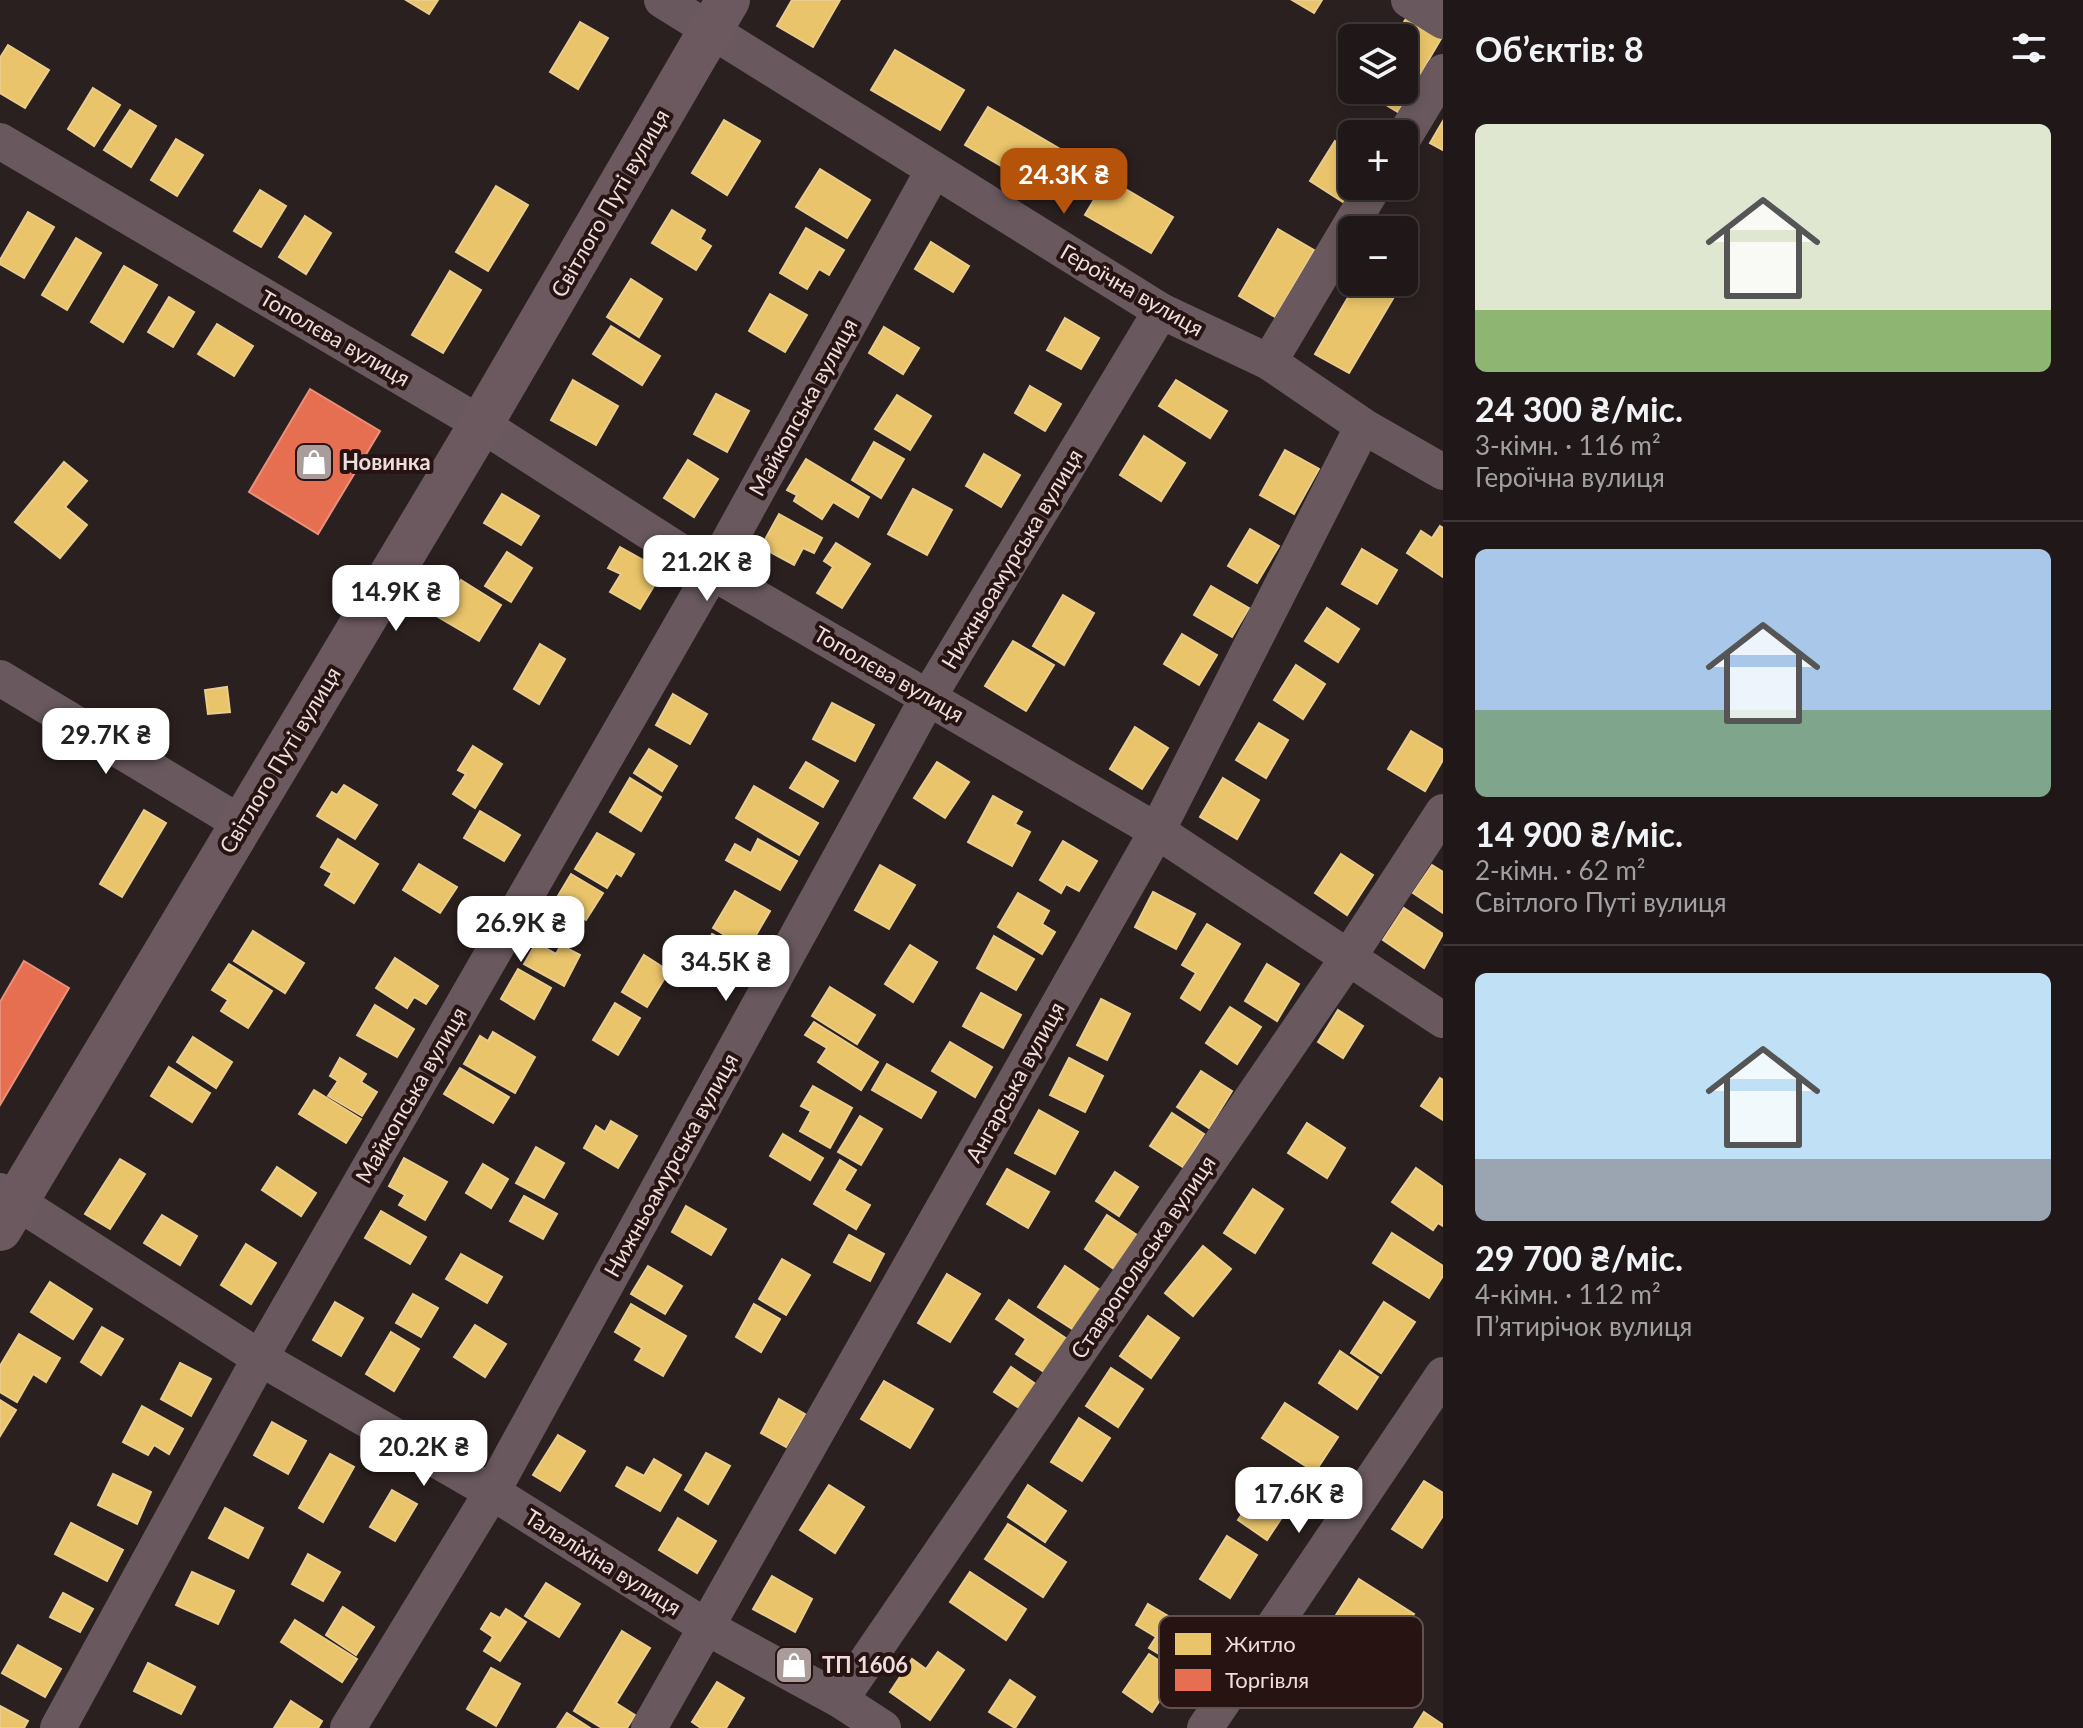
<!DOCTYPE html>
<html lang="uk">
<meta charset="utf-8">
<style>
body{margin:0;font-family:Lato,sans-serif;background:#2d2525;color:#f1f3f6;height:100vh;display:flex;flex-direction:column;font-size:30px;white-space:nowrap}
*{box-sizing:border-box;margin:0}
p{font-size:26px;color:#a2a0a2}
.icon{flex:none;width:44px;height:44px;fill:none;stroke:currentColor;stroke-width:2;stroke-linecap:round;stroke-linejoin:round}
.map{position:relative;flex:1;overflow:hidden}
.sheet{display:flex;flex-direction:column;background:#201818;width:640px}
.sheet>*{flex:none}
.controls{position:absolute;left:1338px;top:24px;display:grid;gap:16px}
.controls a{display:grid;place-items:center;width:80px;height:80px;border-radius:12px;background:#201818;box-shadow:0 4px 12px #0003,0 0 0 2px #3d3737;font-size:40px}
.price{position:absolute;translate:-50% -68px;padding:0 18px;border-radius:16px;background:#fff;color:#222;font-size:26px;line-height:52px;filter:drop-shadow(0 2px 4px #0008)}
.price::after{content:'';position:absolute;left:50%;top:48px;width:24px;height:18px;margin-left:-12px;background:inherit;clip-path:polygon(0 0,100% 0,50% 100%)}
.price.current{background:#b45309;color:#fff}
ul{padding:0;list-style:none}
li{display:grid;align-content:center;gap:16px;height:424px;padding:0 32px}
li+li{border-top:2px solid #3d3737}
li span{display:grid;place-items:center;height:248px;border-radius:12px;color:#555}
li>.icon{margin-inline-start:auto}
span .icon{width:144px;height:144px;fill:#fffc;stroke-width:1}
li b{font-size:34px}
h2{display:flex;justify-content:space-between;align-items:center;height:96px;padding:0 32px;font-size:34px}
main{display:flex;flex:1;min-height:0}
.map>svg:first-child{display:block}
.homes{fill:#e9c46a;stroke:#eacc8c;stroke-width:2}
.shops{fill:#e76f51;stroke:#e9907b;stroke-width:2}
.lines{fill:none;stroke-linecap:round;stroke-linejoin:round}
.minor{stroke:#69595f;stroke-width:36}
.major{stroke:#6c585f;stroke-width:44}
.labels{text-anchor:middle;stroke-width:8;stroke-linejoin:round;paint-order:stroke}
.street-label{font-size:22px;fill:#eddedd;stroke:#261312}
.poi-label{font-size:22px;font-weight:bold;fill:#eddedd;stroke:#261312;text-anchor:start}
.key{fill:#261312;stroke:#62504f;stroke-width:2}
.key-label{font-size:22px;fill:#eddedd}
</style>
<main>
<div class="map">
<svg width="1443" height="1728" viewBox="0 0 1443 1728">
<rect width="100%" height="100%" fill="#2b2020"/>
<g class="homes">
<path d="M406 0H438L429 14Z"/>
<path d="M792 0H840L813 47 777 26Z"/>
<path d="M1292 0H1322L1314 13Z"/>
<path d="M1407 17 1442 37 1398 112 1363 91 1404 90V38H1394Z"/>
<path d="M580 22 608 38 578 89 550 72Z"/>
<path d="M8 45 49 70 25 108 0 93V58Z"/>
<path d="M895 50 964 90 940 130 871 90Z"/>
<path d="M93 88 120 105 94 146 68 129Z"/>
<path d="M988 107 1062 150 1039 188 965 145Z"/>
<path d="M130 110 156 126 131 167 104 150Z"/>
<path d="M724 120 760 141 727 195 692 173Z"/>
<path d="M1443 121V150L1430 143Z"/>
<path d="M176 139 203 155 177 196 151 180Z"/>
<path d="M1335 141 1352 152 1353 186 1343 202 1310 181Z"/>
<path d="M820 169 870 200 847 238 796 207Z"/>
<path d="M1107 178 1173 217 1151 253 1085 215Z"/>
<path d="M496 186 528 205 488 271 456 252Z"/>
<path d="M260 190 286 206 261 247 234 231Z"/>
<path d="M672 210 705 230 700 239 711 246 696 270 652 243Z"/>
<path d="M28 212 54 227 24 278 0 264V260Z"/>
<path d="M305 216 331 233 306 274 279 257Z"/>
<path d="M806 228 844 250 829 275 819 269 807 289 780 273Z"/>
<path d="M1278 229 1314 250 1275 317 1239 296Z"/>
<path d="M76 238 101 253 67 310 42 295Z"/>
<path d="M931 242 969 266 953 292 915 269Z"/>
<path d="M124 266 157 285 123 342 91 322Z"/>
<path d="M450 271 481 290 443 353 412 335Z"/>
<path d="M631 279 662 299 639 337 607 317Z"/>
<path d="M1357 282H1384L1398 290 1349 373 1315 354Z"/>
<path d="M770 294 807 315 785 352 749 331Z"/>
<path d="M169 297 194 312 173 347 148 332Z"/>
<path d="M1065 318 1099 338 1081 369 1047 350Z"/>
<path d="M217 324 253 346 234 376 198 354Z"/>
<path d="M611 326 660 356 642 385 593 354Z"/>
<path d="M884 327 919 348 903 374 869 353Z"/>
<path d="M573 380 618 406 596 445 551 420Z"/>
<path d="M1176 380 1227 411 1210 438 1159 406Z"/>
<path d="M1030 386 1061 404 1045 431 1015 413Z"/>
<path d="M716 394 749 411 727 452 694 434Z"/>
<path d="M897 395 931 416 910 450 875 429Z"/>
<path d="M1144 436 1185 463 1161 501 1120 475Z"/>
<path d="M874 442 904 459 881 498 852 480Z"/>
<path d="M1285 450 1319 469 1294 514 1260 495Z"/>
<path d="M984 454 1020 475 1001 507 966 486Z"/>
<path d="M806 459 869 497 858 517 833 502 822 519 794 501 797 495 787 490Z"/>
<path d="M688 460 718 479 694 517 664 498Z"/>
<path d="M64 462 87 481 65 507 87 525 60 558 15 522Z"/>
<path d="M913 489 952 510 927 555 888 534Z"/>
<path d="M502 494 539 516 521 545 484 523Z"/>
<path d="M779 514 822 538 814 553 803 548 794 565 761 547Z"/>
<path d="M1440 526 1443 528V577L1407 553 1421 531 1432 538Z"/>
<path d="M1250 529 1279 546 1257 583 1228 566Z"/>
<path d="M836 543 870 564 842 608 817 593 833 567 824 561Z"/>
<path d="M620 547 663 571 640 609 610 592 621 574 608 568Z"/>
<path d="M1362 549 1397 570 1377 604 1342 584Z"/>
<path d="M507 552 532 568 511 602 485 586Z"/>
<path d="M461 580 501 605 479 641 438 617Z"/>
<path d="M1211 586 1249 608 1232 637 1194 615Z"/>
<path d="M1063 595 1094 613 1064 665 1033 646Z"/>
<path d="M1327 608 1359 629 1338 662 1305 641Z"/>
<path d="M1182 634 1217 655 1199 685 1164 664Z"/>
<path d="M1013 641 1054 665 1026 711 985 686Z"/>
<path d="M540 644 565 659 539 704 514 689Z"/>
<path d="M1296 665 1325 684 1303 719 1274 700Z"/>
<path d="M227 687 230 712 208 714 205 690Z"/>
<path d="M673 694 707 714 690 744 656 725Z"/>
<path d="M832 703 874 725 855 761 813 739Z"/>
<path d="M1259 723 1288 740 1266 778 1236 760Z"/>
<path d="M1135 727 1168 748 1142 789 1110 769Z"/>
<path d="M1411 731 1443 750V760L1425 791 1388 769Z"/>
<path d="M473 746 502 764 475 808 453 794 466 774 458 770Z"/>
<path d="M649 749 677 766 662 791 634 773Z"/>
<path d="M806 762 838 781 823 807 790 788Z"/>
<path d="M937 762 969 782 945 818 914 798Z"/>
<path d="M630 778 661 797 641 831 610 812Z"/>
<path d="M1223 778 1259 800 1237 839 1200 817Z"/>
<path d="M344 785 377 805 355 839 317 816 332 792 337 795Z"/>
<path d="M754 786 818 823 799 855 736 818Z"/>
<path d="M993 796 1022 812 1015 824 1030 832 1012 866 968 842Z"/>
<path d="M144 810 166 823 122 897 100 884Z"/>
<path d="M480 811 520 835 504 861 464 838Z"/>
<path d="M597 833 634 854 621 876 616 873 607 888 575 869Z"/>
<path d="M338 839 378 864 354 903 325 885 332 873 321 867Z"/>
<path d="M758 839 797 861 780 890 726 860 735 844 751 853Z"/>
<path d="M1063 841 1097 861 1079 891 1066 884 1061 893 1040 880Z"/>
<path d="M1341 854 1373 875 1347 915 1315 893Z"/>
<path d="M419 864 457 887 440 913 403 890Z"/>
<path d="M880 865 915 885 889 929 855 910Z"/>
<path d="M1432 865 1443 872V913L1413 893Z"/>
<path d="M571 874 603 893 586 920 555 901Z"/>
<path d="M735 891 770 911 748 949 713 928Z"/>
<path d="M1153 892 1195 914 1176 949 1135 927Z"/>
<path d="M1018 893 1049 911 1042 924 1055 932 1042 954 998 927Z"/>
<path d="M1404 908 1443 934 1424 968 1383 940Z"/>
<path d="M1207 924 1240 944 1200 1010 1181 998 1196 973 1182 965Z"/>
<path d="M253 931 304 963 285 993 234 961Z"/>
<path d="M712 934 747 953 731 983 716 974 710 984 680 968 692 946 703 951Z"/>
<path d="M994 936 1034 959 1016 990 977 968Z"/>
<path d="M536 943 556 954 561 945 580 955 564 986 524 964Z"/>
<path d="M910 945 937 962 913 1002 885 984Z"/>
<path d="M644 955 669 971 647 1007 622 992Z"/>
<path d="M395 958 438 986 426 1004 414 997 407 1008 376 988Z"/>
<path d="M229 964 272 991 248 1028 221 1011 228 1000 212 990Z"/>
<path d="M1267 964 1299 984 1277 1021 1245 1001Z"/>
<path d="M518 969 551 988 534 1019 501 999Z"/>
<path d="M830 987 875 1015 857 1044 812 1016Z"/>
<path d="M981 993 1021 1015 1003 1048 963 1026Z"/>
<path d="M1101 999 1130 1014 1107 1060 1077 1045Z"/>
<path d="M615 1003 640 1018 618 1055 593 1040Z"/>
<path d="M375 1005 414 1029 397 1057 357 1035Z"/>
<path d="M1230 1007 1261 1027 1237 1064 1206 1043Z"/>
<path d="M1338 1010 1363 1026 1343 1058 1318 1042Z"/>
<path d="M814 1022 878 1062 861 1090 818 1062 827 1048 805 1035Z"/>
<path d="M493 1032 535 1057 515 1093 464 1064 480 1036 488 1041Z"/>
<path d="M193 1037 232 1062 216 1088 177 1062Z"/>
<path d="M950 1042 992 1067 975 1097 932 1071Z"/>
<path d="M340 1058 366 1074 361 1082 377 1092 362 1116 328 1096 338 1081 330 1076Z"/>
<path d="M1069 1058 1103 1076 1085 1112 1050 1095Z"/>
<path d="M887 1064 936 1092 921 1118 872 1090Z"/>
<path d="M169 1067 210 1093 192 1122 151 1096Z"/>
<path d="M460 1068 509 1097 493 1123 444 1094Z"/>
<path d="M1201 1071 1232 1091 1209 1128 1177 1107Z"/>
<path d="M1440 1078 1443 1080V1120L1421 1106Z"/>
<path d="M813 1086 852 1108 830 1148 800 1131 811 1111 801 1106Z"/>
<path d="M314 1090 361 1119 346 1143 299 1114Z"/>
<path d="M1039 1110 1078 1132 1055 1174 1015 1153Z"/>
<path d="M1172 1113 1204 1134 1183 1167 1150 1146Z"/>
<path d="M860 1116 882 1129 861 1165 838 1152Z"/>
<path d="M611 1121 637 1136 618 1168 584 1148 596 1126 605 1132Z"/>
<path d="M1307 1123 1345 1148 1327 1178 1288 1153Z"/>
<path d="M783 1134 823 1158 810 1180 770 1156Z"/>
<path d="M536 1147 564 1163 544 1198 516 1183Z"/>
<path d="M404 1158 447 1182 425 1220 399 1205 405 1195 389 1186Z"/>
<path d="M120 1159 145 1174 110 1229 85 1214Z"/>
<path d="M840 1160 856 1170 844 1190 870 1205 856 1229 814 1204Z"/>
<path d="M483 1164 508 1179 491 1208 466 1193Z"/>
<path d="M277 1167 316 1193 301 1216 262 1190Z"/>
<path d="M1416 1168 1443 1187V1226L1438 1223 1433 1230 1392 1202Z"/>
<path d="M1007 1169 1049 1192 1028 1228 987 1204Z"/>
<path d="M1115 1172 1138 1187 1119 1216 1096 1201Z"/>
<path d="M1253 1189 1283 1209 1255 1253 1224 1233Z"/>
<path d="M524 1196 557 1214 543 1239 510 1221Z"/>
<path d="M686 1206 726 1229 711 1255 672 1232Z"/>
<path d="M381 1211 426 1237 410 1264 365 1238Z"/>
<path d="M162 1215 197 1236 180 1265 144 1243Z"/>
<path d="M1107 1215 1137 1235 1114 1269 1085 1249Z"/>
<path d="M1392 1233 1443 1266V1276L1429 1298 1373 1263Z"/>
<path d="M849 1235 884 1254 870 1281 834 1262Z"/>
<path d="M246 1244 276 1263 251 1304 221 1285Z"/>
<path d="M1203 1246 1231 1269 1193 1316 1165 1293Z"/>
<path d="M461 1254 502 1277 487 1303 446 1279Z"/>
<path d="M782 1259 810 1275 786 1315 759 1299Z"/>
<path d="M648 1266 682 1286 665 1314 631 1294Z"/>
<path d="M1065 1266 1100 1290 1074 1330 1038 1307Z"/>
<path d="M947 1274 980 1294 950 1342 918 1323Z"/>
<path d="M50 1282 92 1309 73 1339 31 1312Z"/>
<path d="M413 1294 438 1308 421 1337 396 1323Z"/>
<path d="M1009 1300 1070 1341 1047 1374 1016 1354 1026 1339 996 1319Z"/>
<path d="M335 1302 363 1318 341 1356 313 1340Z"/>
<path d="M1384 1302 1415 1322 1381 1373 1351 1353Z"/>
<path d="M631 1304 686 1336 663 1376 635 1360 642 1348 615 1332Z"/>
<path d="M754 1304 780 1319 761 1352 736 1337Z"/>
<path d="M1148 1316 1179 1338 1151 1378 1120 1356Z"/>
<path d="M475 1325 506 1344 485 1377 454 1357Z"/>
<path d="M102 1327 123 1339 101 1375 81 1362Z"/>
<path d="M391 1332 419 1349 394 1391 366 1374Z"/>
<path d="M19 1334 60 1358 46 1382 33 1374 17 1402 0 1392V1366Z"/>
<path d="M1340 1351 1378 1377 1357 1409 1319 1383Z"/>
<path d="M180 1363 211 1379 191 1416 161 1399Z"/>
<path d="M1011 1367 1040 1387 1024 1411 994 1392Z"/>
<path d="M1111 1368 1143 1389 1118 1427 1086 1406Z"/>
<path d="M884 1381 933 1409 910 1448 861 1419Z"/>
<path d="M779 1399 805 1414 786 1447 761 1433Z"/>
<path d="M0 1400 16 1410 0 1436Z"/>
<path d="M1285 1403 1338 1437 1315 1472 1262 1438Z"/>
<path d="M142 1406 183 1429 169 1454 154 1445 148 1455 123 1442Z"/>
<path d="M1079 1418 1110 1438 1082 1481 1051 1462Z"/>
<path d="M272 1422 306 1441 288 1474 254 1455Z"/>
<path d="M558 1435 585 1451 560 1491 533 1475Z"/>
<path d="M706 1453 730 1466 708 1504 685 1490Z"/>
<path d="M330 1454 354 1467 323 1522 299 1508Z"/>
<path d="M654 1459 681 1475 660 1511 616 1486 627 1467 644 1476Z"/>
<path d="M113 1474 151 1492 137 1524 98 1505Z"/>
<path d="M1267 1476 1296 1496 1267 1540 1238 1520Z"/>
<path d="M1424 1481 1443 1493V1516L1422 1548 1392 1529Z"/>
<path d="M829 1485 864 1507 835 1553 800 1530Z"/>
<path d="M1028 1485 1066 1511 1045 1542 1008 1517Z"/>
<path d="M392 1490 417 1504 395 1541 370 1527Z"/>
<path d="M225 1508 263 1528 248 1558 209 1538Z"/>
<path d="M678 1518 716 1541 697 1573 659 1550Z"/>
<path d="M71 1523 123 1550 107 1581 55 1554Z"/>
<path d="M1008 1524 1066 1562 1043 1597 985 1559Z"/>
<path d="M1227 1536 1257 1555 1230 1598 1200 1579Z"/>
<path d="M308 1554 340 1572 323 1601 292 1584Z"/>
<path d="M192 1572 234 1591 218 1624 176 1605Z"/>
<path d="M970 1572 1026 1609 1006 1640 950 1602Z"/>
<path d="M772 1576 812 1599 795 1632 753 1609Z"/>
<path d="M1359 1579 1414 1614 1397 1640 1383 1631 1379 1637 1370 1631 1363 1643 1331 1623Z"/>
<path d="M546 1583 580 1604 559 1637 525 1616Z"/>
<path d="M63 1593 93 1609 80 1632 50 1617Z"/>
<path d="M1148 1604 1202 1636 1182 1668 1149 1648 1156 1637 1136 1625Z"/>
<path d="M343 1607 374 1627 356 1655 326 1635Z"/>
<path d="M506 1609 526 1622 500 1661 484 1651 493 1637 481 1629 491 1613 500 1618Z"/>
<path d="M295 1620 357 1659 342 1682 281 1642Z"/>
<path d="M622 1631 650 1648 616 1703 635 1715 627 1728H602L574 1711Z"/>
<path d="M18 1645 61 1669 45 1697 2 1673Z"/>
<path d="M938 1652 964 1670 930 1720 890 1692 912 1659 926 1669Z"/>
<path d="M1149 1654 1178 1673 1152 1712 1123 1692Z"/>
<path d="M148 1663 195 1687 181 1714 134 1691Z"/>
<path d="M491 1668 520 1684 496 1726 467 1709Z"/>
<path d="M1010 1680 1035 1697 1015 1728 989 1712Z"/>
<path d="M717 1682 744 1698 726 1728H701L692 1722Z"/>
<path d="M291 1701 322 1721 318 1728H274Z"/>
<path d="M0 1706 28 1721 24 1728H0Z"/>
<path d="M1424 1712 1443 1725V1728H1414Z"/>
<path d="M567 1713 590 1728H557Z"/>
</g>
<g class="shops">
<path d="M310 389 380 431 318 534 249 492Z"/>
<path d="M24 961 69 988 0 1105V1002Z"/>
</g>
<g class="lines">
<g class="minor">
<path d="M662 0 1161 311 1269 362 1363 426 1443 472"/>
<path d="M1409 0 1443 21"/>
<path d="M1404 137 1443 72"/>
<path d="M0 141 481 424 712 572 1157 831 1443 1020"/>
<path d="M1269 362 1374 186"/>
<path d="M0 678 242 824"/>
<path d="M0 1191 260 1358 492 1492 708 1628 840 1700 883 1728"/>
<path d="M840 1700 1348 958 1443 812"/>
<path d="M58 1728 260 1358 712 572 933 171"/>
<path d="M348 1728 492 1492 929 696 1161 311"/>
<path d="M649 1728 1157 831 1363 426"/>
<path d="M1205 1728 1443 1375"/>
</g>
<path class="major" d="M0 1229 481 424 728 0"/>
</g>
<defs>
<g id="shop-square" transform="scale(2)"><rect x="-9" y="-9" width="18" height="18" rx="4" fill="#a99c9b" stroke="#261312"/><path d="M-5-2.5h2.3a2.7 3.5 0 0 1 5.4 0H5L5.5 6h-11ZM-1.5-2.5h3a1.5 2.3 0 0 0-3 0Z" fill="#fff"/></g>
</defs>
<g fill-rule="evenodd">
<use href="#shop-square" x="314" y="462"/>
<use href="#shop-square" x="794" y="1665"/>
</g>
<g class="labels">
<g class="street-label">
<text transform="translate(610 203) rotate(-60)" y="8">Світлого Путі вулиця</text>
<text transform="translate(1132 290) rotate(30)" y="8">Героїчна вулиця</text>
<text transform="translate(335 338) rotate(30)" y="8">Тополєва вулиця</text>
<text transform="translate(803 407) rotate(-61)" y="8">Майкопська вулиця</text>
<text transform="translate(1012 559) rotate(-59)" y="8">Нижньоамурська вулиця</text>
<text transform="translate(889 674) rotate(30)" y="8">Тополєва вулиця</text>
<text transform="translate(280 760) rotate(-59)" y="8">Світлого Путі вулиця</text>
<text transform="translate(1015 1082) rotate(-61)" y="8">Ангарська вулиця</text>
<text transform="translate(411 1095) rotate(-60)" y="8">Майкопська вулиця</text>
<text transform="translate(671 1165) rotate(-61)" y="8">Нижньоамурська вулиця</text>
<text transform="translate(1143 1257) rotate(-56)" y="8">Ставропольська вулиця</text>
<text transform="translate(603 1562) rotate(32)" y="8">Талаліхіна вулиця</text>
</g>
<g class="poi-label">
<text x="342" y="470">Новинка</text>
<text x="822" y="1673">ТП 1606</text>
</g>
</g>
<rect x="1159" y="1616" width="264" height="92" rx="12" class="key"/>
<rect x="1175" y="1633" width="36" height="22" fill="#e9c46a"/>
<rect x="1175" y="1669" width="36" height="22" fill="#e76f51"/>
<g class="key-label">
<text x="1225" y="1652">Житло</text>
<text x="1225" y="1688">Торгівля</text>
</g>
</svg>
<div class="controls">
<a><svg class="icon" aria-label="layers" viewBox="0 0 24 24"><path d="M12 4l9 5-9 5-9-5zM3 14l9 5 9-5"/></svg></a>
<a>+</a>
<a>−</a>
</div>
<b class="price current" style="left:1064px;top:216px">24.3K ₴</b>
<b class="price" style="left:707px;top:603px">21.2K ₴</b>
<b class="price" style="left:396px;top:633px">14.9K ₴</b>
<b class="price" style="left:106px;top:776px">29.7K ₴</b>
<b class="price" style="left:521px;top:964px">26.9K ₴</b>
<b class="price" style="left:726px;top:1003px">34.5K ₴</b>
<b class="price" style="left:424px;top:1488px">20.2K ₴</b>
<b class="price" style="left:1299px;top:1535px">17.6K ₴</b>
</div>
<section class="sheet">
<h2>Об’єктів: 8<svg class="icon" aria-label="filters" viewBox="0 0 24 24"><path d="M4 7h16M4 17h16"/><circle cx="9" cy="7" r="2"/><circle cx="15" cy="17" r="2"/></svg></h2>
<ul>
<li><span style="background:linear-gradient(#dfe7d0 75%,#8fb573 0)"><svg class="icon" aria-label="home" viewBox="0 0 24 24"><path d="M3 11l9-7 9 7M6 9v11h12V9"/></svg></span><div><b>24 300 ₴/міс.</b><p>3-кімн. · 116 m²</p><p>Героїчна вулиця</p></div></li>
<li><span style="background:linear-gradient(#a9c7e8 65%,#7fa58c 0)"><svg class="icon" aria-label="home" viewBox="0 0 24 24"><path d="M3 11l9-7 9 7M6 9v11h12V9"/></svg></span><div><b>14 900 ₴/міс.</b><p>2-кімн. · 62 m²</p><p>Світлого Путі вулиця</p></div></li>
<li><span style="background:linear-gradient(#bfe0f5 75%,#9aa5b1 0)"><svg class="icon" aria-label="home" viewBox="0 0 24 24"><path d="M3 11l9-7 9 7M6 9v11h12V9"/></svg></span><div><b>29 700 ₴/міс.</b><p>4-кімн. · 112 m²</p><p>П’ятирічок вулиця</p></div></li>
</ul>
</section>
</main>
